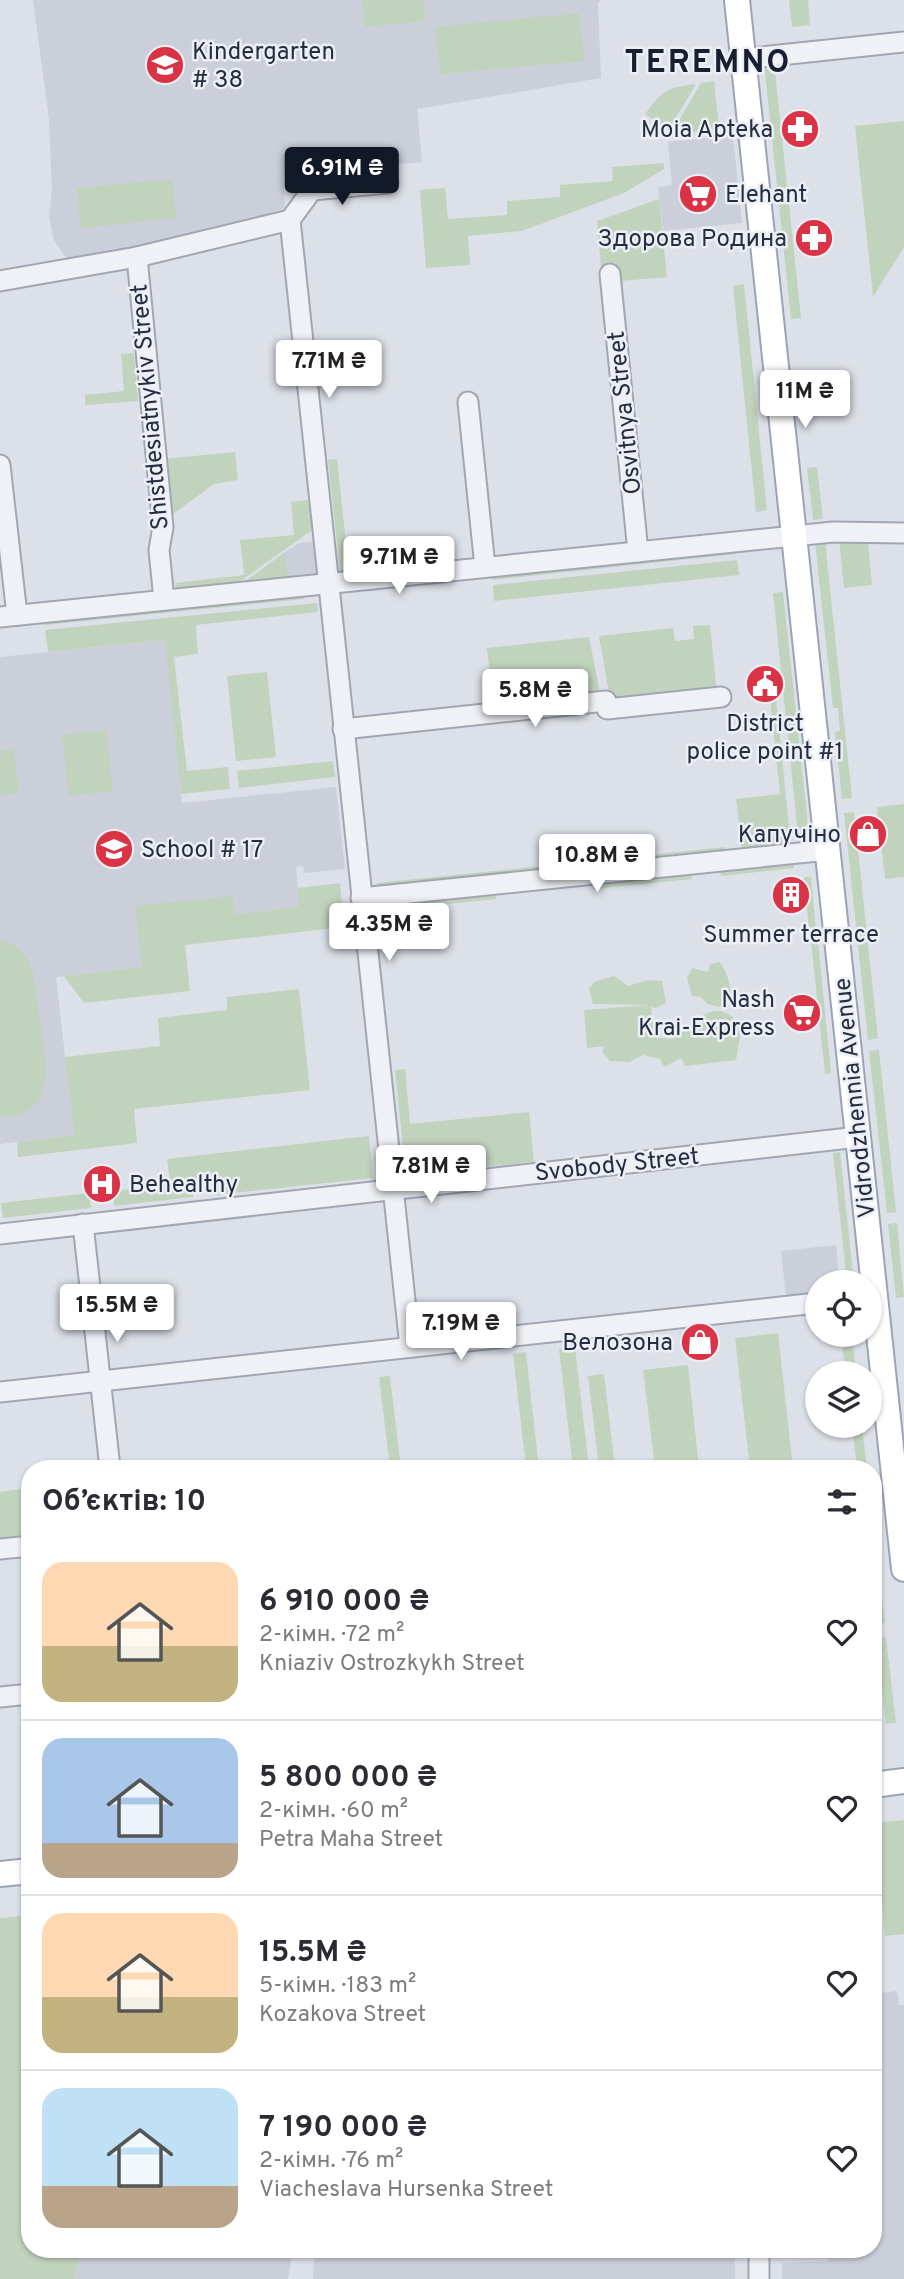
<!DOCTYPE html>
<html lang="uk">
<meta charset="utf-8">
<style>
body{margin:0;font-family:Overpass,sans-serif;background:#f2f2f3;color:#2b2b33;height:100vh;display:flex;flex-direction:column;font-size:26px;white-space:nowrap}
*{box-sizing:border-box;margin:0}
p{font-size:23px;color:#7c7c81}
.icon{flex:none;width:38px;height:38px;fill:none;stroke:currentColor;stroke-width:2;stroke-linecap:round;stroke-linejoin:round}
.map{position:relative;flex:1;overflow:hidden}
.panel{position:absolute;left:21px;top:1460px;width:861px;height:798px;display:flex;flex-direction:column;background:#fff;border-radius:28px;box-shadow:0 2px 5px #0004}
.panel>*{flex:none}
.controls{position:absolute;left:805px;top:1270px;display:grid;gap:14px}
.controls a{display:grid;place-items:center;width:77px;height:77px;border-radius:50%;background:#fff;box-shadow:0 2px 5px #0004;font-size:35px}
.price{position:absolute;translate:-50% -60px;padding:0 16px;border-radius:7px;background:#fff;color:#222;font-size:23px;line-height:46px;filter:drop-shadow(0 2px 4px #0008)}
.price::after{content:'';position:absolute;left:50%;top:42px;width:21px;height:16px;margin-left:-10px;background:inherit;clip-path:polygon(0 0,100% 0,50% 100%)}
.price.active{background:#111827;color:#fff}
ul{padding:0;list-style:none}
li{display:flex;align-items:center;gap:21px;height:175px;padding:0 21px}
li+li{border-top:2px solid #e1e1e2}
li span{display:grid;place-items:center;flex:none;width:196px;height:140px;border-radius:21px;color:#555}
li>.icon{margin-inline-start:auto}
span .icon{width:84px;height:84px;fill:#fffc;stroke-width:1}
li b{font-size:30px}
h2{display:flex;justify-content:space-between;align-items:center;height:84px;padding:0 21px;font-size:30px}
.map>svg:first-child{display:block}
.built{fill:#cacfda}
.green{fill:#c1d3bd}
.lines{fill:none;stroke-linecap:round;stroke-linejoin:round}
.minor-casing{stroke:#a1a7b2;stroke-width:23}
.major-casing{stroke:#9aa4b5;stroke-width:28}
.minor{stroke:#eff1f6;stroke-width:19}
.major{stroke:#fff;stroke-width:24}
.labels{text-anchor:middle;stroke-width:5;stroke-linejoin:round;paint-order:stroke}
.poi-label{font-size:24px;fill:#252d40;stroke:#eceff6;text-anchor:end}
.street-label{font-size:24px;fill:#252d40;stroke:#eceff6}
.district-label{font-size:32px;font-weight:bold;letter-spacing:2px;fill:#171f30;stroke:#eceff6}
</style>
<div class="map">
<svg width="904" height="2279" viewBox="0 0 904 2279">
<rect width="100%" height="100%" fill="#dce0e8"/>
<g class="built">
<path d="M33 0H601L598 3 601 78 417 109 422 162 283 175 285 208 206 235 68 260 54 241 49 217 52 190 49 119Z"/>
<path d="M733 135 742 223 663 231 658 187 672 185 668 142Z"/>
<path d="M313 541 317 578 288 582 285 552 299 543Z"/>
<path d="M166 640 182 803 336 787 345 869 304 873 303 866 296 867 300 907 235 914 233 896 142 967 56 977 74 1135 0 1144V657Z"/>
<path d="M836 1245 840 1283H817V1293L786 1296 781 1251Z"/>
<path d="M897 1991 899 2005H904V2279H782V2263L828 2261 827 2249H873V1994Z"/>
<path d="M80 2249H293L288 2279H75Z"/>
<path d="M323 2249H735V2279H313L314 2256Z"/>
</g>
<g class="green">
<path d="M362 0H423L425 21 365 27Z"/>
<path d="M789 0H808L810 25 792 27Z"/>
<path d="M579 13 584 61 440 74 435 27Z"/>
<path d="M774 62 801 318 791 319 764 63Z"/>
<path d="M714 81 719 129 671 134 701 83Z"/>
<path d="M696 84 669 129 645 114C662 91 667 87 696 84Z"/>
<path d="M904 121V247L873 297 855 126Z"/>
<path d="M664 163V169L624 193 522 231 468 236 470 265 426 268 420 190 445 188 448 219 507 215V201L560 197V185L613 181 612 167Z"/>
<path d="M172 179 176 218 80 228 77 188Z"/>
<path d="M659 199 667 277 620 281 619 265 601 267 597 221Z"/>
<path d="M744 284 767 510 756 512 733 286Z"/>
<path d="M134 353 138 401 85 405V395L124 391 121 354Z"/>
<path d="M235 452 238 480 214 484 169 517 163 459Z"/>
<path d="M337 459 349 571 340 572 328 460Z"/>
<path d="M817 467 823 519 813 520 807 468Z"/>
<path d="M309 500 312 530 238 583 176 590 175 583 244 575 240 540 294 535 291 502Z"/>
<path d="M839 539 868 540 872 585 844 588Z"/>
<path d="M825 541 852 798 842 799 835 732 840 731 838 708H833L815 542Z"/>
<path d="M736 548V554L492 580 491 574Z"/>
<path d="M285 552 288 578 244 582Z"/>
<path d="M737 560 739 575 494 601 493 585Z"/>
<path d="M783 592 809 834 798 835 773 593Z"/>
<path d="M303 593 304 599 44 625V619Z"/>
<path d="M317 603 318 612 196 625 198 654 174 657 187 771 228 767 230 789 181 794 165 640 48 652 45 630Z"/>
<path d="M710 625 717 693 611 704 599 636 673 628 675 641 694 639 693 626Z"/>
<path d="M589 637 601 698 494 709 487 648Z"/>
<path d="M267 672 276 757 236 761 227 676Z"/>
<path d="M770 697H776L791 847 742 851 736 799 780 794Z"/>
<path d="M106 730 113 791 69 796 62 735Z"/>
<path d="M14 749 19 793 0 795V751Z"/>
<path d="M333 761 335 777 239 788 237 771Z"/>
<path d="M904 804V877L885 879 877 807Z"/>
<path d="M854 812 878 1038 868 1040 844 813Z"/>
<path d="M725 847 726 853 377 889V883Z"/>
<path d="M793 859 794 868 721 876 720 867Z"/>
<path d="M691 870 692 879 593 889V880Z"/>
<path d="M804 877H811L816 930H809Z"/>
<path d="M340 883 344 927 185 945 190 991 84 1003 64 976 142 967 135 906 233 896 235 914 299 907 298 888Z"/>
<path d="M495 891 496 899 372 912 371 904Z"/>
<path d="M0 940C13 943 23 950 29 962 37 976 36 999 39 1015 44 1054 62 1117 0 1117Z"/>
<path d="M811 941H818L831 1073 825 1074Z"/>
<path d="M719 962C727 968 732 991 731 1001L719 1007 707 1004 701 997 692 996 687 978 692 968 708 972 710 964Z"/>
<path d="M614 976 628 986 648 980 662 981 666 1003 656 1008 651 1007 654 1037 673 1039C689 1028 709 999 731 1016 735 1019 738 1027 741 1030L736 1060 685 1066 681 1058 664 1067 660 1059 643 1055 629 1062 610 1061 602 1052 605 1046 587 1048 584 1010 648 1005 593 1004 589 989 594 982Z"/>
<path d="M299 989 310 1090 134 1109 137 1143 18 1157 17 1142 74 1135 65 1057 160 1046 158 1018 227 1010V997Z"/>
<path d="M879 1050 896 1212 887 1213 869 1051Z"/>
<path d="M405 1069 410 1124 529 1112 534 1162 415 1174 405 1167 395 1070Z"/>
<path d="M369 1136 373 1178 215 1195 214 1188 193 1191V1197L114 1206 113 1191 170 1184 167 1159Z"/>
<path d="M840 1152 854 1283H847L833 1153Z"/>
<path d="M89 1193 91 1208 3 1218 1 1203Z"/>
<path d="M897 1223 904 1297 896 1298 888 1224Z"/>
<path d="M778 1333 793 1468H750L735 1338Z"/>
<path d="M841 1335H852L856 1374H846Z"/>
<path d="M575 1347 589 1468H573L559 1349Z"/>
<path d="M526 1352 539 1468H526L513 1354Z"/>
<path d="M688 1365 699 1468H655L643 1370Z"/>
<path d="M604 1374 615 1468H599L588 1376Z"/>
<path d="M390 1376 401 1468H390L379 1377Z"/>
<path d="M852 1426H862L867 1468H857Z"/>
<path d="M30 1488V1541L0 1544V1492Z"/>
<path d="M880 1585 885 1623 874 1625 873 1586Z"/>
<path d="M886 1637 896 1723 886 1724 876 1638Z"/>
<path d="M904 1820V1934L885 1936 875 1823Z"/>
<path d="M30 1915V2249H80L75 2279H0V1918Z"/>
</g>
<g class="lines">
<g class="minor-casing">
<g id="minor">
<path d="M742 59 904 42"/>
<path d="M290 220 410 1347"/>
<path d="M137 257 163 527 159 550 164 600"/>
<path d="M610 274 638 552"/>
<path d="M0 281 137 257 290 220 312 190 388 183"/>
<path d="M468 402 485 567"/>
<path d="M0 465 17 615"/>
<path d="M0 617 833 532 904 533"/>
<path d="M343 729 606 701 607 709 721 697"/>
<path d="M361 898 828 850"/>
<path d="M83 1224 110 1468"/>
<path d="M0 1234 858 1137"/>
<path d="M0 1392 817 1303"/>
<path d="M0 1549 30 1546"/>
<path d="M0 1697 30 1694"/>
<path d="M759 2279V2249"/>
</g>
</g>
<g class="major-casing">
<g id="major">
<path d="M737 0 904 1569"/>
<path d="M873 1785 904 1781"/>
<path d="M0 1874 30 1871"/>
</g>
</g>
<use href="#minor" class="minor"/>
<use href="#major" class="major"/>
</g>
<defs>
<g id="school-disc" transform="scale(2.0125)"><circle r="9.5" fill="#db3346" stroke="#eceff6"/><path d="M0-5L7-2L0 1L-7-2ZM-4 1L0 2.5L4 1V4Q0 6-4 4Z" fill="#fff"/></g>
<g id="pharmacy-disc" transform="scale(2.0125)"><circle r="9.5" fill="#db3346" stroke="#eceff6"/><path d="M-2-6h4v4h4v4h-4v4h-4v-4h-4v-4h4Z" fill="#fff"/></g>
<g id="supermarket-disc" transform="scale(2.0125)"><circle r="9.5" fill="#db3346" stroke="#eceff6"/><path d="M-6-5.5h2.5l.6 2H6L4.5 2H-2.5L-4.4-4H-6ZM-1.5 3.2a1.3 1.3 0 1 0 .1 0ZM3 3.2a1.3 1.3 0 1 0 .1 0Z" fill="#fff"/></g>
<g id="civic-disc" transform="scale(2.0125)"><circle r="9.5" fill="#db3346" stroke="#eceff6"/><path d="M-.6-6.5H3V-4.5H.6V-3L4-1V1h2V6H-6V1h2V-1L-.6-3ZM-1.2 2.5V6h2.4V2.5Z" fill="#fff"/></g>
<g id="shop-disc" transform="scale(2.0125)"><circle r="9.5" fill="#db3346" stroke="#eceff6"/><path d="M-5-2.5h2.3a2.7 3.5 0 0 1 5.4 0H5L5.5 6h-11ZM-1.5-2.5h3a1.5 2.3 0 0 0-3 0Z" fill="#fff"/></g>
<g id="building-disc" transform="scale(2.0125)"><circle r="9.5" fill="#db3346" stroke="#eceff6"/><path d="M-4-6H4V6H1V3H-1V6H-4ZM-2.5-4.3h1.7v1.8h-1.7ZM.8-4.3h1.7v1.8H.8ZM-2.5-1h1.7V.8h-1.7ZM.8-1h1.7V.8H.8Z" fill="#fff"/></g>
<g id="hospital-disc" transform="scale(2.0125)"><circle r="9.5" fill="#db3346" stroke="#eceff6"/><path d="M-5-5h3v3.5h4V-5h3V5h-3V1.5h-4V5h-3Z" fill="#fff"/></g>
</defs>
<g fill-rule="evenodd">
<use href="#school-disc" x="165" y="65"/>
<use href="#pharmacy-disc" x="800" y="129"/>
<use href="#supermarket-disc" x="698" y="194"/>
<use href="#pharmacy-disc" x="814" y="238"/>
<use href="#civic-disc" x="765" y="684"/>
<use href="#shop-disc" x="868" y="834"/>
<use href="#school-disc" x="114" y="849"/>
<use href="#building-disc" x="791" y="895"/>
<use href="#supermarket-disc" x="802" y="1013"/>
<use href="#hospital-disc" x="102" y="1184"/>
<use href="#shop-disc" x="700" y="1342"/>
</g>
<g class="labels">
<g class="poi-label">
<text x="192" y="59" text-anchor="start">Kindergarten<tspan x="192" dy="28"># 38</tspan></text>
<text x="773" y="137">Moia Apteka</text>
<text x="725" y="202" text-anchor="start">Elehant</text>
<text x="787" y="246">Здорова Родина</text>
<text x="765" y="731" text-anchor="middle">District<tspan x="765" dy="28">police point #1</tspan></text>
<text x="841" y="842">Капучіно</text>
<text x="141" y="857" text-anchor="start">School # 17</text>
<text x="791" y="942" text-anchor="middle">Summer terrace</text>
<text x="775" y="1007">Nash<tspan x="775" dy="28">Krai-Express</tspan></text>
<text x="129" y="1192" text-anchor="start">Behealthy</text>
<text x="673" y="1350">Велозона</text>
</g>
<g class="street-label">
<text transform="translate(149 407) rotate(-95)" y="8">Shistdesiatnykiv Street</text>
<text transform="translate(624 413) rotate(-96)" y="8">Osvitnya Street</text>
<text transform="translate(854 1098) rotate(-96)" y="8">Vidrodzhennia Avenue</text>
<text transform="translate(617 1164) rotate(-6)" y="8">Svobody Street</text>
</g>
<g class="district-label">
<text x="708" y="72">TEREMNO</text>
</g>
</g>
</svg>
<div class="controls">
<a><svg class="icon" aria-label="locate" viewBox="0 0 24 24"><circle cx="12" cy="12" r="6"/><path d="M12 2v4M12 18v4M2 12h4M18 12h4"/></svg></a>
<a><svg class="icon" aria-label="layers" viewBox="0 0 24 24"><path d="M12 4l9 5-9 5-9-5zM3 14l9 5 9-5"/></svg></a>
</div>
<b class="price active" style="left:342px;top:207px">6.91M ₴</b>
<b class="price" style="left:329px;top:400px">7.71M ₴</b>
<b class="price" style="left:805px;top:430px">11M ₴</b>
<b class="price" style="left:399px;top:596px">9.71M ₴</b>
<b class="price" style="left:535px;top:729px">5.8M ₴</b>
<b class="price" style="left:597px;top:894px">10.8M ₴</b>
<b class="price" style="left:389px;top:963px">4.35M ₴</b>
<b class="price" style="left:431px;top:1205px">7.81M ₴</b>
<b class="price" style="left:117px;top:1344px">15.5M ₴</b>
<b class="price" style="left:461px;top:1362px">7.19M ₴</b>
<section class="panel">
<h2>Об’єктів: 10<svg class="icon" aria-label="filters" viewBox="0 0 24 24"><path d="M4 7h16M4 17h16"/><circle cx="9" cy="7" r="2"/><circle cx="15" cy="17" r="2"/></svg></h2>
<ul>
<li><span style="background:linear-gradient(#ffd9b3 60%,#c2b280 0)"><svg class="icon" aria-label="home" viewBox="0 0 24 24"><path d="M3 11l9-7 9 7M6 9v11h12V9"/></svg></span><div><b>6 910 000 ₴</b><p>2-кімн. · 72 m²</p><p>Kniaziv Ostrozkykh Street</p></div><svg class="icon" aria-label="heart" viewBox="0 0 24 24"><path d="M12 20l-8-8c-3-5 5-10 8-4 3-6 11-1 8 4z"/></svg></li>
<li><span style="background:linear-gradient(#a9c7e8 75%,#b9a48a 0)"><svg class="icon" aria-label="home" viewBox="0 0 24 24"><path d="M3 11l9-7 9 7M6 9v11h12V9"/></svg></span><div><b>5 800 000 ₴</b><p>2-кімн. · 60 m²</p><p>Petra Maha Street</p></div><svg class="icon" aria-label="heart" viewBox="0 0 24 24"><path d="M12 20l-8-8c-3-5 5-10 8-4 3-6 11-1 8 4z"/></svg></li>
<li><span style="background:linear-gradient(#ffd9b3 60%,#c2b280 0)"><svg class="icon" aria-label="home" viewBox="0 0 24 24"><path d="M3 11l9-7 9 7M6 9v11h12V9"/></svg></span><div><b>15.5M ₴</b><p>5-кімн. · 183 m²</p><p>Kozakova Street</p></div><svg class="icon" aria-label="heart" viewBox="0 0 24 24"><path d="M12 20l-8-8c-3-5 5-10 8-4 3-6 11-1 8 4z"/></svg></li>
<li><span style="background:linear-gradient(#bfe0f5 70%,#b9a48a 0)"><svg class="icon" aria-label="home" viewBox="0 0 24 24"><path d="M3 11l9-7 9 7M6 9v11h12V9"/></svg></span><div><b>7 190 000 ₴</b><p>2-кімн. · 76 m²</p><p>Viacheslava Hursenka Street</p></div><svg class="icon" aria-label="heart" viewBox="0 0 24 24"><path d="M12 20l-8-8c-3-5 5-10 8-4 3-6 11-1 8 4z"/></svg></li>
</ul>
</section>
</div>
